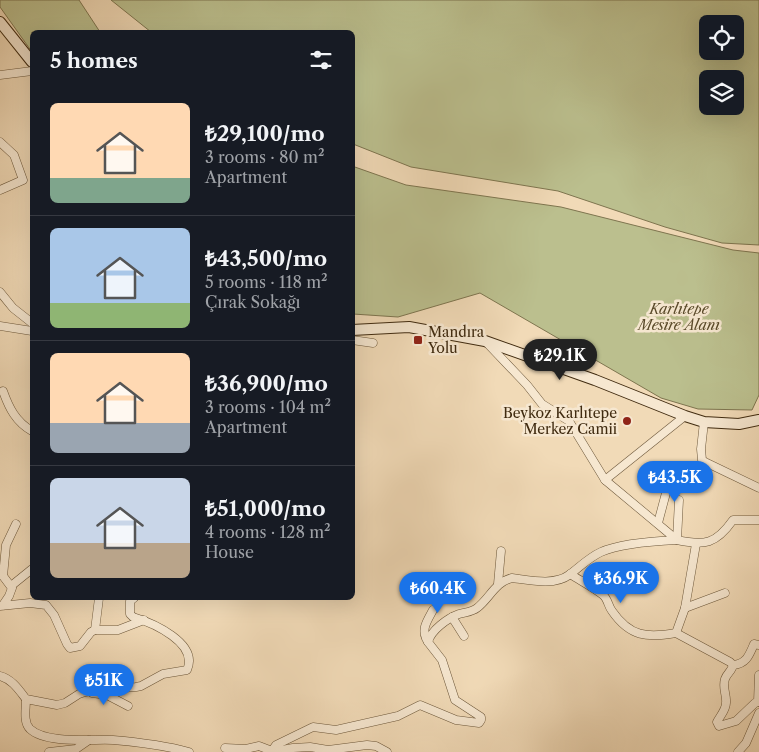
<!DOCTYPE html>
<meta charset="utf-8">
<style>
body{margin:0;font-family:"Libre Caslon Text",serif;background:#20242c;color:#f1f3f6;height:100vh;display:flex;flex-direction:column;font-size:19px;white-space:nowrap}
*{box-sizing:border-box;margin:0}
p{font-size:16px;color:#9ea1a6}
.icon{flex:none;width:28px;height:28px;fill:none;stroke:currentColor;stroke-width:2;stroke-linecap:round;stroke-linejoin:round}
.map{position:relative;flex:1;overflow:hidden}
.side{position:absolute;left:30px;top:30px;width:325px;height:570px;display:flex;flex-direction:column;background:#171b24;border-radius:8px;box-shadow:0 5px 20px #0002}
.side>*{flex:none}
.fabs{position:absolute;left:699px;top:15px;display:grid;gap:10px}
.fabs a{display:grid;place-items:center;width:45px;height:45px;border-radius:8px;background:#171b24;box-shadow:0 5px 20px #0002;font-size:25px}
.price{position:absolute;translate:-50% -42px;padding:0 11px;border-radius:18px;background:#1a73e8;color:#fff;font-size:16px;line-height:32px;filter:drop-shadow(0 1px 2px #0008)}
.price::after{content:'';position:absolute;left:50%;top:30px;width:15px;height:11px;margin-left:-8px;background:inherit;clip-path:polygon(0 0,100% 0,50% 100%)}
.price.on{background:#222;color:#fff}
ul{padding:0;list-style:none}
li{display:flex;align-items:center;gap:15px;height:125px;padding:0 20px}
li+li{border-top:1px solid #363941}
li span{display:grid;place-items:center;flex:none;width:140px;height:100px;border-radius:8px;color:#555}
li>.icon{margin-inline-start:auto}
span .icon{width:60px;height:60px;fill:#fffc;stroke-width:1}
li b{font-size:21px}
h2{display:flex;justify-content:space-between;align-items:center;height:60px;padding:0 20px;font-size:21px}
.map>svg:first-child{display:block}
.green{fill:#bbbf8e;stroke:#7e754f;fill-rule:evenodd}
.lines{fill:none;stroke-linecap:round;stroke-linejoin:round}
.street-casing{stroke:#6c573a;stroke-width:9}
.secondary-casing{stroke:#402b10;stroke-width:12}
.street{stroke:#f6e7d0;stroke-width:8}
.secondary{stroke:#f6e7d0;stroke-width:10}
.poi-dot{fill:#8f2418;stroke:#f6e7d0;stroke-width:2}
.labels{text-anchor:middle;stroke-width:5;stroke-linejoin:round;paint-order:stroke}
.park-label{font-size:14px;font-style:italic;fill:#594929;stroke:#f6e7d0}
.poi-label{font-size:14px;fill:#402b10;stroke:#f6e7d0;text-anchor:start}
</style>
<div class="map">
<svg width="759" height="752" viewBox="0 0 759 752">
<rect width="100%" height="100%" fill="#f1dab7"/>
<filter id="stains"><feTurbulence type="fractalNoise" baseFrequency=".004" numOctaves="4"/><feColorMatrix values="0 0 0 0 .2 0 0 0 0 .09 0 0 0 0 .02 0 0 0 .5 -.17"/></filter>
<radialGradient id="worn" r=".72"><stop offset=".6" stop-color="#630" stop-opacity="0"/><stop offset="1" stop-color="#630" stop-opacity=".3"/></radialGradient>
<g class="green">
<path d="M0 0H79L100 32H32V52L0 7Z"/>
<path d="M111 0H759V245L722 243 665 227 558 191 411 167 353 144 352 32H151ZM708 24H735V51H708ZM708 79H735V106H708Z"/>
<path d="M352 166 406 185 561 207 733 250 759 253V395L752 410 698 409 661 398 480 293 398 317 353 314Z"/>
</g>
<g class="lines">
<g class="street-casing">
<g id="street">
<path d="M0 75 32 71"/>
<path d="M0 142 14 155 23 180 0 190"/>
<path d="M0 292 13 308 32 323"/>
<path d="M0 326 32 331"/>
<path d="M352 340 373 343"/>
<path d="M3 391C9 408 16 422 32 431"/>
<path d="M704 422 701 449 702 460 705 462 759 488"/>
<path d="M605 480 685 416"/>
<path d="M679 500 677 540C705 546 716 544 733 520H759"/>
<path d="M658 523 670 478"/>
<path d="M570 574C581 581 593 587 603 595 608 599 608 606 612 611 630 637 647 638 676 633"/>
<path d="M498 584 501 551"/>
<path d="M11 586 32 569"/>
<path d="M3 605 9 596 12 588 3 576 6 545 16 524"/>
<path d="M0 606 30 603 46 605 54 615 67 644 70 648 80 646 91 632 95 630H118L144 620"/>
<path d="M685 608 725 593"/>
<path d="M452 617 464 636"/>
<path d="M95 630 99 598"/>
<path d="M676 633 730 662 733 665C732 671 727 673 725 679 722 688 727 695 726 703 726 710 720 716 717 722L719 726 736 721 755 703 759 702"/>
<path d="M676 633 685 608 696 544"/>
<path d="M428 642C420 630 427 621 433 610"/>
<path d="M733 665C746 664 749 656 754 644L759 645"/>
<path d="M0 676C12 679 19 690 26 699L57 705 65 703 79 694 85 692 96 690 136 687 141 686 163 674 187 670C199 643 153 623 133 617L130 614V601L134 598"/>
<path d="M92 693 107 695 128 706"/>
<path d="M26 699C26 709 23 722 30 729 46 744 92 739 113 740 136 742 167 746 189 752"/>
<path d="M758 702 759 675"/>
<path d="M225 748 246 749 259 746 272 751 276 745 313 727 336 730 398 716 420 705 456 720 479 723 481 720V717L455 700 442 660 428 642C431 630 448 618 459 614 466 612 472 612 477 608 490 598 495 582 512 578 529 580 554 586 569 575 580 567 588 558 601 552 621 543 655 541 677 540L605 480 569 421 542 404 527 385 486 342"/>
<path d="M49 752 76 749 89 740"/>
<path d="M271 752 293 748 310 747 328 750 367 745 376 746 387 752"/>
<path d="M738 752 746 743 759 713"/>
</g>
</g>
<g class="secondary-casing">
<g id="secondary">
<path d="M0 22 32 62"/>
<path d="M352 330 409 327 485 341 595 380 685 416 704 422 739 424 759 420"/>
</g>
</g>
<use href="#street" class="street"/>
<use href="#secondary" class="secondary"/>
</g>
<g class="poi-dot">
<rect x="413" y="335" width="10" height="10" rx="2.5"/>
<circle cx="627" cy="421" r="5"/>
</g>
<g class="labels">
<g class="park-label">
<text x="679" y="314">Karlıtepe<tspan x="679" dy="16">Mesire Alanı</tspan></text>
</g>
<g class="poi-label">
<text x="428" y="337">Mandıra<tspan x="428" dy="16">Yolu</tspan></text>
<text x="617" y="418" text-anchor="end">Beykoz Karlıtepe<tspan x="617" dy="16">Merkez Camii</tspan></text>
</g>
</g>
<rect width="100%" height="100%" filter="url(#stains)"/>
<rect width="100%" height="100%" fill="url(#worn)"/>
</svg>
<div class="fabs">
<a><svg class="icon" aria-label="locate" viewBox="0 0 24 24"><circle cx="12" cy="12" r="6"/><path d="M12 2v4M12 18v4M2 12h4M18 12h4"/></svg></a>
<a><svg class="icon" aria-label="layers" viewBox="0 0 24 24"><path d="M12 4l9 5-9 5-9-5zM3 14l9 5 9-5"/></svg></a>
</div>
<b class="price on" style="left:560px;top:381px">₺29.1K</b>
<b class="price" style="left:675px;top:503px">₺43.5K</b>
<b class="price" style="left:621px;top:604px">₺36.9K</b>
<b class="price" style="left:438px;top:614px">₺60.4K</b>
<b class="price" style="left:104px;top:706px">₺51K</b>
<section class="side">
<h2>5 homes<svg class="icon" aria-label="filters" viewBox="0 0 24 24"><path d="M4 7h16M4 17h16"/><circle cx="9" cy="7" r="2"/><circle cx="15" cy="17" r="2"/></svg></h2>
<ul>
<li><span style="background:linear-gradient(#ffd9b3 75%,#7fa58c 0)"><svg class="icon" aria-label="home" viewBox="0 0 24 24"><path d="M3 11l9-7 9 7M6 9v11h12V9"/></svg></span><div><b>₺29,100/mo</b><p>3 rooms · 80 m²</p><p>Apartment</p></div></li>
<li><span style="background:linear-gradient(#a9c7e8 75%,#8fb573 0)"><svg class="icon" aria-label="home" viewBox="0 0 24 24"><path d="M3 11l9-7 9 7M6 9v11h12V9"/></svg></span><div><b>₺43,500/mo</b><p>5 rooms · 118 m²</p><p>Çırak Sokağı</p></div></li>
<li><span style="background:linear-gradient(#ffd9b3 70%,#9aa5b1 0)"><svg class="icon" aria-label="home" viewBox="0 0 24 24"><path d="M3 11l9-7 9 7M6 9v11h12V9"/></svg></span><div><b>₺36,900/mo</b><p>3 rooms · 104 m²</p><p>Apartment</p></div></li>
<li><span style="background:linear-gradient(#c9d6e8 65%,#b9a48a 0)"><svg class="icon" aria-label="home" viewBox="0 0 24 24"><path d="M3 11l9-7 9 7M6 9v11h12V9"/></svg></span><div><b>₺51,000/mo</b><p>4 rooms · 128 m²</p><p>House</p></div></li>
</ul>
</section>
</div>
